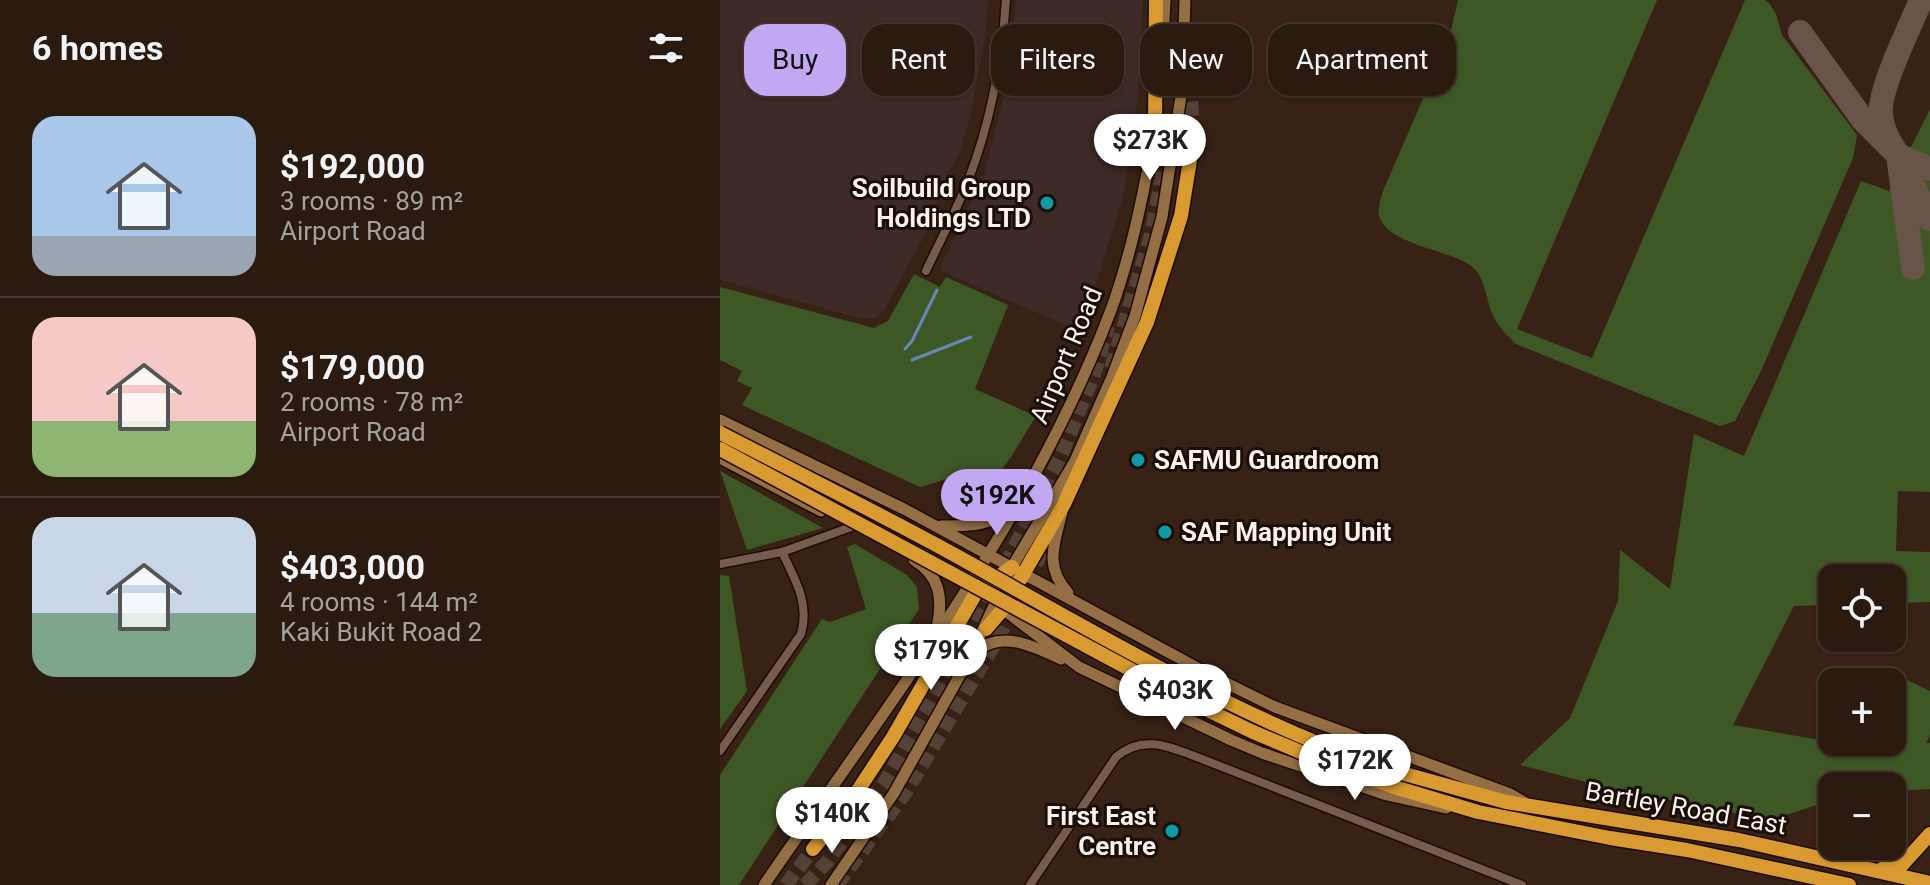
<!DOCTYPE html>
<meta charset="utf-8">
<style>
body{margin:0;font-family:Roboto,sans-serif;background:#36271e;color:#f1f3f6;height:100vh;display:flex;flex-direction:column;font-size:30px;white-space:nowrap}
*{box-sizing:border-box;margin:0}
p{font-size:26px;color:#a5a19f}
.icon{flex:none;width:44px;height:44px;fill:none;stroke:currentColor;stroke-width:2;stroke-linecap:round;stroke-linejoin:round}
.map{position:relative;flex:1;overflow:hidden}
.details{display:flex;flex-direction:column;background:#2a1a10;width:720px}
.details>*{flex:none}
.banner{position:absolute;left:24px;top:24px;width:760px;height:72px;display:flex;gap:16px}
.buttons{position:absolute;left:1098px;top:564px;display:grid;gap:16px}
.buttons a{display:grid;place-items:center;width:88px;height:88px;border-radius:16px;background:#2a1a10;box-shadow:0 2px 6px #0004,0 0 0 2px #463830;font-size:40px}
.price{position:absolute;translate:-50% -68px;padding:0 18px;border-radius:28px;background:#fff;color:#222;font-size:26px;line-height:52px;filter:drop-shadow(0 2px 4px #0008)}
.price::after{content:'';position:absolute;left:50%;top:48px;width:24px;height:18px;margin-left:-12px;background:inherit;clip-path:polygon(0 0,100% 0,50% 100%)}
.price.on{background:#c2a7f2;color:#111}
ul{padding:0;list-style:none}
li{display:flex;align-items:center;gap:24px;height:200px;padding:0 32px}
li+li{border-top:2px solid #463830}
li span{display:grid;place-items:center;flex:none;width:224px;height:160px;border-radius:24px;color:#555}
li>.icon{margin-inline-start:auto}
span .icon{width:96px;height:96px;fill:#fffc;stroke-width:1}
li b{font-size:34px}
h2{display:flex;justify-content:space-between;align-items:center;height:96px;padding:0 32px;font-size:34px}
.pill{padding:0 28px;border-radius:24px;background:#2a1a10;box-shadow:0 2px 6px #0004,0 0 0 2px #463830;font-size:28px;line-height:72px}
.pill.on{background:#c2a7f2;color:#111}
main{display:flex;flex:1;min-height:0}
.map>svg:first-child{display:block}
.industrial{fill:#3e2a27}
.green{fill:#3e5825}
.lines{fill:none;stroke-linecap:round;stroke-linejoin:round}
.stream{stroke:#6588b8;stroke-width:3}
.taxiway{stroke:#68544a;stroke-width:24}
.highway-tunnel{stroke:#564136;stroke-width:14;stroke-dasharray:14 7;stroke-linecap:butt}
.street-casing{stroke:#1f0b02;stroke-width:11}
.secondary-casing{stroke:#1f0b02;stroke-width:14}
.highway-casing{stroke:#1f0b02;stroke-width:17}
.street{stroke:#765c4f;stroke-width:8}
.secondary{stroke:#946f46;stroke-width:11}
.highway{stroke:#d99a31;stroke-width:14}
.highway-bridge-casing{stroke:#1f0b02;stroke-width:17;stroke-linecap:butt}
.highway-bridge{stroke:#d99a31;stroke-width:14}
.culture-dot{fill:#0f9aa8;stroke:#190f09;stroke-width:3}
.labels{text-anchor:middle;stroke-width:6;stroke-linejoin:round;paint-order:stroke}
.poi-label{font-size:26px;font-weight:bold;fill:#fdf1ea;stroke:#190f09;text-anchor:end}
.street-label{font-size:26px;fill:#fdf1ea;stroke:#190f09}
</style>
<main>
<section class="details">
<h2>6 homes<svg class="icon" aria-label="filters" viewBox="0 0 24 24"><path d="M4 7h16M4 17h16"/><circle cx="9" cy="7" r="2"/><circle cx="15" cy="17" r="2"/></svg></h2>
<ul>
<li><span style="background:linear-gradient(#a9c7e8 75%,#9aa5b1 0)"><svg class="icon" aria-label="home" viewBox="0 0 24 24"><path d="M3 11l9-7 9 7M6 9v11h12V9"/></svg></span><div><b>$192,000</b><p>3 rooms · 89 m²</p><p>Airport Road</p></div></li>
<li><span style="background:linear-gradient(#f6c9c9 65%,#8fb573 0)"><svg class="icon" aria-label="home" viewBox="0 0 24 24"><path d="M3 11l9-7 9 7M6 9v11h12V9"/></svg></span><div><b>$179,000</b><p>2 rooms · 78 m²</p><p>Airport Road</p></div></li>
<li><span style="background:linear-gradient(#c9d6e8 60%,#7fa58c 0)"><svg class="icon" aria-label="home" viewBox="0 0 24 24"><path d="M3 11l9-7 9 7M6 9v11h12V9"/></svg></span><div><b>$403,000</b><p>4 rooms · 144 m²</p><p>Kaki Bukit Road 2</p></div></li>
</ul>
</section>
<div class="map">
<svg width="1210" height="885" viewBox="0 0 1210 885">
<rect width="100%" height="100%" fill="#382216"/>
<g class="industrial">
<path d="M0 0H268L265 37 253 104 241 150 226 178 207 231 163 312 156 318H139L0 280Z"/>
<path d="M296 0H423L419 85 404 193 372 297 352 328 219 270 263 177 287 85Z"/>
</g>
<g class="green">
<path d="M738 0H937L797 329 872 358 1025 0H1044L1049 3 1056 14 1062 35 1137 135 1133 158 1041 371 1015 421 1000 426 796 344C787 335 778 327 773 315 765 298 766 276 750 265 727 249 668 245 659 216 657 208 661 199 663 191L729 39Z"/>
<path d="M1210 109V492L1178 491 1176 551 1210 552V602L1172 603V578H1112V605L1074 606 1013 725 1112 742H1172V682H1164L1170 672 1210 691V735L1206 743H1210V789L1172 791V786H1112V800L1050 820 885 787 800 765 850 718 898 601 900 550 950 589 974 434 1024 456 1141 181 1169 191Z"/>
<path d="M194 274 220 287 226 277 288 305 255 389 316 416 291 457 264 494 258 470 200 487 22 405 32 388 17 381 22 371 0 360V287L154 328 168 321Z"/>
<path d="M0 471 103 528 27 550Z"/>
<path d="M135 544 187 575 197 587 199 609 19 885H0V775L102 619 110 622 146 609 127 547Z"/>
<path d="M0 575 9 576 27 691 0 729Z"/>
</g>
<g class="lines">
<g class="stream">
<path d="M185 349 192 341 217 290"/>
<path d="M192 360 251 337"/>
</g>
<g class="taxiway">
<path d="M1080 32 1143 120 1178 155C1169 141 1162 130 1161 114 1158 90 1191 25 1201 0"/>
<path d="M1178 155 1193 268"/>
<path d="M1178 155 1210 169"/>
<path d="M1186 171 1210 219"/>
</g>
<g class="highway-tunnel">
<path d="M466 60 472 111 470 160"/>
<path d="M391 368 431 235 449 141"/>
<path d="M66 885 93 849"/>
<path d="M85 885 107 862 164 783 251 632 341 456 375 372 388 326"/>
<path d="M117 885 186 792 276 642 327 542"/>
</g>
<g class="street-casing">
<g id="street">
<path d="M206 271C220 241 236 211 248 181 270 124 282 61 286 0"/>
<path d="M0 564 62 552 131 527"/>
<path d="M0 751 81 634C90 604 75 579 62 552"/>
<path d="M310 885 396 757C424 733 452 748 482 759L802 885"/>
</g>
</g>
<g class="secondary-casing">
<g id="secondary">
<path d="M441 80 445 0"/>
<path d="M0 420 184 509 496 678 555 707 790 794 804 802"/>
<path d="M0 458 101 511"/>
<path d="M342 512C334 545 324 566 348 593"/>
<path d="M221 526C247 526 272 527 290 507"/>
<path d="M194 560C221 576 223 600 217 628"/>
<path d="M279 606 359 667 511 740 542 753 667 795 726 808"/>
<path d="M256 652C281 629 315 647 341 659"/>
<path d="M44 885C171 700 311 521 391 310 413 250 426 184 436 121"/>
<path d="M111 885 174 793 250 657 292 567 355 461 392 377 415 316 442 217 462 90 465 0"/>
</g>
</g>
<g class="highway-casing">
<g id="highway">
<path d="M435 128 436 0"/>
<path d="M266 629 283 609 344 504 427 322 461 216 470 160"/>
<path d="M607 747 674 771 786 802 1019 840 1210 883"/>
<path d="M602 761 671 786 758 812 890 838 967 850 1129 885"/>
<path d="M93 849 131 801 173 737 256 593 292 567"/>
<path d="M1162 869 1180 867 1210 834"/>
</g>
</g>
<use href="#street" class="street"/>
<use href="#secondary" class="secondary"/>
<use href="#highway" class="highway"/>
<g class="highway-bridge-casing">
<g id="highway-bridge">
<path d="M0 433C78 473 156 512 233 554 356 622 477 694 607 747"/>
<path d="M0 449 469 701 533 732 602 761"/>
</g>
</g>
<use href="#highway-bridge" class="highway-bridge"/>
</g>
<g class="culture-dot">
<circle cx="327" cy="203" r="8"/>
<circle cx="418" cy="460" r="8"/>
<circle cx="445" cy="532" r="8"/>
<circle cx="452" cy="831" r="8"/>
</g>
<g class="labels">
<g class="poi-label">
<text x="311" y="197">Soilbuild Group<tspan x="311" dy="30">Holdings LTD</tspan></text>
<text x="434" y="469" text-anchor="start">SAFMU Guardroom</text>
<text x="461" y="541" text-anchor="start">SAF Mapping Unit</text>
<text x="436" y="825">First East<tspan x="436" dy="30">Centre</tspan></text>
</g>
<g class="street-label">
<text transform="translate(346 355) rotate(-67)" y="9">Airport Road</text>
<text transform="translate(966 808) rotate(10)" y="9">Bartley Road East</text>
</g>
</g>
</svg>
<div class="buttons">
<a><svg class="icon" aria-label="locate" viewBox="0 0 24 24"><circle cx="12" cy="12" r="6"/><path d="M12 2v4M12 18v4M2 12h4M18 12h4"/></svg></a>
<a>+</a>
<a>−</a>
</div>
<b class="price" style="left:430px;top:182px">$273K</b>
<b class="price on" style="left:277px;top:537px">$192K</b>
<b class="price" style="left:211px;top:692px">$179K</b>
<b class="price" style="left:455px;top:732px">$403K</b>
<b class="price" style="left:635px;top:802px">$172K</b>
<b class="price" style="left:112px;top:855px">$140K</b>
<div class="banner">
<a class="pill on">Buy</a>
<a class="pill">Rent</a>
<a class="pill">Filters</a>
<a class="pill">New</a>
<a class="pill">Apartment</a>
</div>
</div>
</main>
